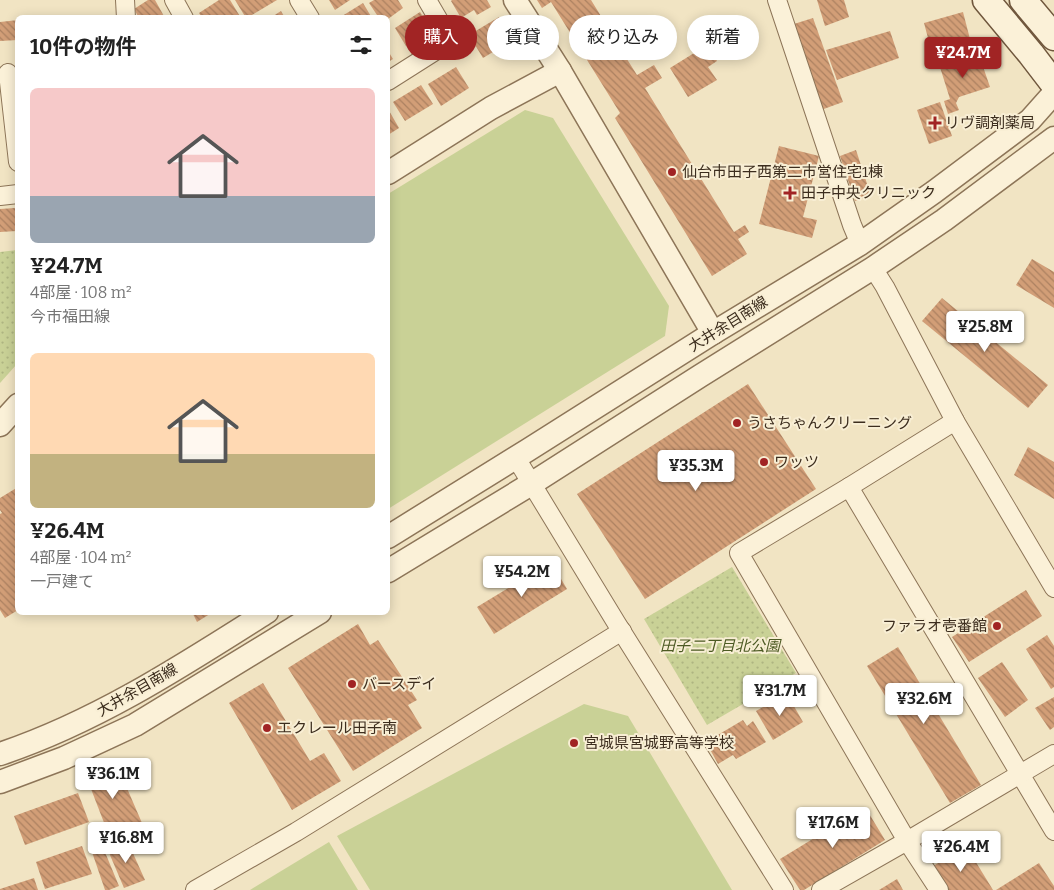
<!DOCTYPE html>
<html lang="ja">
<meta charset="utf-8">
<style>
body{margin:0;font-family:Bitter,"Noto Sans JP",serif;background:#f2f2f2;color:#222;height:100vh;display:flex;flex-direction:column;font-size:19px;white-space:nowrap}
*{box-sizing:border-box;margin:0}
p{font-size:16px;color:#767676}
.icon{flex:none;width:28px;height:28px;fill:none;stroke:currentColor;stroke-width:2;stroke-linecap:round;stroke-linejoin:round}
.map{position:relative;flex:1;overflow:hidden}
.panel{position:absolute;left:15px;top:15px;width:375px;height:600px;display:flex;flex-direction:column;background:#fff;border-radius:8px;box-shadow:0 2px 12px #0003}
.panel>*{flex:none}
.banner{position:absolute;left:405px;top:15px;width:475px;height:45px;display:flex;gap:10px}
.price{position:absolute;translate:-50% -42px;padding:0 11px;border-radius:5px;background:#fff;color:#222;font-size:16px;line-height:32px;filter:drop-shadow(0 1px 2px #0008)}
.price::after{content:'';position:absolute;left:50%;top:30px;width:15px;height:11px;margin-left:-8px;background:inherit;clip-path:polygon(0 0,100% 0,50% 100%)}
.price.on{background:#a12424;color:#fff}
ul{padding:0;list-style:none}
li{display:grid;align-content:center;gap:10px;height:265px;padding:0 15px}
li span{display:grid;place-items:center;height:155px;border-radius:8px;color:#555}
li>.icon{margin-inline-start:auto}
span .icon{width:90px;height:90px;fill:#fffc;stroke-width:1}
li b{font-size:21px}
h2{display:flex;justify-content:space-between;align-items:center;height:60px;padding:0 15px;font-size:21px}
.pill{padding:0 18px;border-radius:22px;background:#fff;box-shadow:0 2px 12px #0003;font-size:18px;line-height:45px}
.pill.on{background:#a12424;color:#fff}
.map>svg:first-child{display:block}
.green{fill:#c9d196}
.park{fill:url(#park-dots)}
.building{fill:url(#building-back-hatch)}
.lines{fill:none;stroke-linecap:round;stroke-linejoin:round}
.minor-casing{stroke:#8d7558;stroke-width:20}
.tertiary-casing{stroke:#8d7558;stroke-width:25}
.secondary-casing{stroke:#6f563c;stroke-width:29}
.minor{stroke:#fbf1d8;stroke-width:18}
.tertiary{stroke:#fbf1d8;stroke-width:22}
.secondary{stroke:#fbf1d8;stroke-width:26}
.poi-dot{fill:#a12424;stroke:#f8eed4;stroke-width:2}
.labels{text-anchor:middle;stroke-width:4;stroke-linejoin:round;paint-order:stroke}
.poi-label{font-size:15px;fill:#3c2d1e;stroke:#f8eed4;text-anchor:start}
.street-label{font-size:15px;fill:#3c2d1e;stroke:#f8eed4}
.park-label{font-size:15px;font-style:italic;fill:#4c5a23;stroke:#f8eed4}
</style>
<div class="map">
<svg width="1054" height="890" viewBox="0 0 1054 890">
<defs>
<pattern id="park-dots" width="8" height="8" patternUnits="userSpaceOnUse" patternTransform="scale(1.25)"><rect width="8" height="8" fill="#c9d196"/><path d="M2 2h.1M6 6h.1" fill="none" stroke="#aeb481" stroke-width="1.8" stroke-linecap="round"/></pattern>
<pattern id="building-back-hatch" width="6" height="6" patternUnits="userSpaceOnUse" patternTransform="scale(1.25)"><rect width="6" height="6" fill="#d29e77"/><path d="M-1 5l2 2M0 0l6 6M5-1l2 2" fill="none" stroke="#ac8161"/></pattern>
</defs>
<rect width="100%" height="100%" fill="#f1e4c3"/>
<g class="green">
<path d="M525 110 553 118 669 306 665 336 388 509V194Z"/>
<path d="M584 704 628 716 732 890H370L337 836Z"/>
<path d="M329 842 358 890H250Z"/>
</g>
<g class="park">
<path d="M17 250V364L0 383V252Z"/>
<path d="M732 567 796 673 707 725 644 619Z"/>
</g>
<g class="building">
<path d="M148 0H155L165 18H139L134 9Z"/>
<path d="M219 0H230L241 18H202L199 13Z"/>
<path d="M235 0H277L247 18H246Z"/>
<path d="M329 0H350L335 10Z"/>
<path d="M374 0H398L403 8 388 19V18H379L369 3Z"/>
<path d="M452 0H487L491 7 477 15 474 10 461 18 451 1Z"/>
<path d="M537 0H591L622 50 637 41 641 46 625 56 637 75 654 65 662 78 645 88 734 232 745 225 749 232 738 239 747 254 712 276 615 118 620 113 551 2 542 8Z"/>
<path d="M817 0H844L849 17 825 26Z"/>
<path d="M363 3 372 18H339Z"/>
<path d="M281 11 285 18H270Z"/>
<path d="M420 12 432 31 406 46 395 28Z"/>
<path d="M963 12 971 43 932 53 924 23Z"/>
<path d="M499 17 513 40 483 58 469 35Z"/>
<path d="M813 18 843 102 821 110 794 24Z"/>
<path d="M18 20V40L0 41V22Z"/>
<path d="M890 31 899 58 837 80 826 50Z"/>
<path d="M707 45 717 61 708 67 717 80 688 97 670 68Z"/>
<path d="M388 51 393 59 388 62Z"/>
<path d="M978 52 990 87 959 97 956 103 959 110 948 114 944 101 950 99 939 64Z"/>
<path d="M456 67 469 88 441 106 428 84Z"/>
<path d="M421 85 433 104 405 121 393 102Z"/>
<path d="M940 102 952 136 929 144 917 110Z"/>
<path d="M388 109 399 128 388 135Z"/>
<path d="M779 146 819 156 803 217 817 220 812 238 759 224Z"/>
<path d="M856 150 871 196 855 201 840 156Z"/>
<path d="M15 208 17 231 0 232V209Z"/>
<path d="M1032 259 1054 272V308L1016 285Z"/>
<path d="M942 298 1048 385 1028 408 922 321Z"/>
<path d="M748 384 816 489 645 599 577 494Z"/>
<path d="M1028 447 1054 462V499L1014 475Z"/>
<path d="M18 487V610L5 618 0 610V514L2 513 0 510V498Z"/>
<path d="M551 562 567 589 494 634 477 607Z"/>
<path d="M1026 590 1042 616 969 662 952 637Z"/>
<path d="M192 612H213L197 622Z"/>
<path d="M358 624 370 645 378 640 417 700 408 705 422 728 353 771 288 668Z"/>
<path d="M1047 635 1054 646V687L1051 689 1026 649Z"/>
<path d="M898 647 981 785 950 803 867 666Z"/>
<path d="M1002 662 1028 700 1005 717 978 678Z"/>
<path d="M263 683 310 761 324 753 341 781 292 810 229 703Z"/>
<path d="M787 694 803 722 773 740 756 711Z"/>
<path d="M1054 697V727L1050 730 1035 708Z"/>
<path d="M743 720 747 726 753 721 766 742 736 759 733 755 718 764 706 742Z"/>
<path d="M117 765 142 823 108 833 86 776Z"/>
<path d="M78 793 89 822 25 845 14 816Z"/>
<path d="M865 807 885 840 804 890H800L780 859Z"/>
<path d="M127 840 145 880 124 888 107 848Z"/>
<path d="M102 845 119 886 109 890H105L92 852Z"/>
<path d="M82 846 92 874 45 889 36 862Z"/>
<path d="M966 846 993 890H944L930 868Z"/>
<path d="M1039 863 1054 886V890H996Z"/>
<path d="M34 878 38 890H0V889Z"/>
<path d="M897 879 903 890H879Z"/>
</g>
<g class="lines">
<g class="minor-casing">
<g id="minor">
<path d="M125 0 126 18"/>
<path d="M174 0 184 18"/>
<path d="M299 0 310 18"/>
<path d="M777 0 852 225 860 244"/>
<path d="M8 73 18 162"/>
<path d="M388 81 451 41 427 0"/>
<path d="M0 196 18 194"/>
<path d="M873 268 885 287 955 421 1054 588"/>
<path d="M516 458 617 624 784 890"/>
<path d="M849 487 1054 831"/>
<path d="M195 890 296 832 622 631"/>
<path d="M821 890 907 841 1054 754"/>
<path d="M939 890 907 841 739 553 849 487 955 421"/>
</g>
</g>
<g class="tertiary-casing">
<g id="tertiary">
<path d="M515 0 560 71 713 333"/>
<path d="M388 173 491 108 560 71"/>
<path d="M0 425 18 405"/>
<path d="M388 537 528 450 713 333 860 244 934 192 1030 120 1054 93"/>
<path d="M388 571 531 484 700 376 873 268 944 220 1054 138"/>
<path d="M0 754C96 722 182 666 267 612"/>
<path d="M0 782 64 758 135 725 320 612"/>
</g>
</g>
<g class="secondary-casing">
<g id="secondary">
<path d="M986 0 1031 54 1054 84"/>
<path d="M1023 0 1054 37"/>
</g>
</g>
<use href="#minor" class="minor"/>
<use href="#tertiary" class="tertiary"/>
<use href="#secondary" class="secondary"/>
</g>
<g class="poi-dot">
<path d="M932.5 115.5h5v5h5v5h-5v5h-5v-5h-5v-5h5z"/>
<circle cx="672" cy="172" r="5"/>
<path d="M787.5 185.5h5v5h5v5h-5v5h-5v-5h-5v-5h5z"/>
<circle cx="737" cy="423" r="5"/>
<circle cx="764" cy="462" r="5"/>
<circle cx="997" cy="626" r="5"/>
<circle cx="352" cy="684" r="5"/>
<circle cx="267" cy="728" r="5"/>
<circle cx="574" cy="743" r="5"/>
</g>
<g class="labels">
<g class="poi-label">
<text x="945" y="128">リヴ調剤薬局</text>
<text x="682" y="177">仙台市田子西第二市営住宅1棟</text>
<text x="801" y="198">田子中央クリニック</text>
<text x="747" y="428">うさちゃんクリーニング</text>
<text x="774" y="467">ワッツ</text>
<text x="987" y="631" text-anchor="end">ファラオ壱番館</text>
<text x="362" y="689">バースデイ</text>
<text x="277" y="733">エクレール田子南</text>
<text x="584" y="748">宮城県宮城野高等学校</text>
</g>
<g class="street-label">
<text transform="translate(728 324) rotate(-32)" y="5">大井余目南線</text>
<text transform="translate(137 690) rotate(-30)" y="5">大井余目南線</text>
</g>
<g class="park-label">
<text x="720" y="651">田子二丁目北公園</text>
</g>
</g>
</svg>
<b class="price on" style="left:963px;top:79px">¥24.7M</b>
<b class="price" style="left:985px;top:353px">¥25.8M</b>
<b class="price" style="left:696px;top:492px">¥35.3M</b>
<b class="price" style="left:522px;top:598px">¥54.2M</b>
<b class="price" style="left:780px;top:717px">¥31.7M</b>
<b class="price" style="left:924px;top:725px">¥32.6M</b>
<b class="price" style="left:113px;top:800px">¥36.1M</b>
<b class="price" style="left:833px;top:849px">¥17.6M</b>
<b class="price" style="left:126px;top:864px">¥16.8M</b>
<b class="price" style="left:961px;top:873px">¥26.4M</b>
<div class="banner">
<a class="pill on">購入</a>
<a class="pill">賃貸</a>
<a class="pill">絞り込み</a>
<a class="pill">新着</a>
</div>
<section class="panel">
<h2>10件の物件<svg class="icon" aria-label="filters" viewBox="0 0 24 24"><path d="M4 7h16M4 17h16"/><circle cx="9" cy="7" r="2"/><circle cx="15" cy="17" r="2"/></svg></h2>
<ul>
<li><span style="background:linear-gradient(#f6c9c9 70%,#9aa5b1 0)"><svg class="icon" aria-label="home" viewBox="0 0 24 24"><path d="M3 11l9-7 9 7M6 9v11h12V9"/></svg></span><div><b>¥24.7M</b><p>4部屋 · 108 m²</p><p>今市福田線</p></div></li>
<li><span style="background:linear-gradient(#ffd9b3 65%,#c2b280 0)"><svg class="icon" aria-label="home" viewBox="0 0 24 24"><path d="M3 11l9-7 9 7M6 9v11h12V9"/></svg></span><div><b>¥26.4M</b><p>4部屋 · 104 m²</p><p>一戸建て</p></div></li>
</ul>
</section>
</div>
